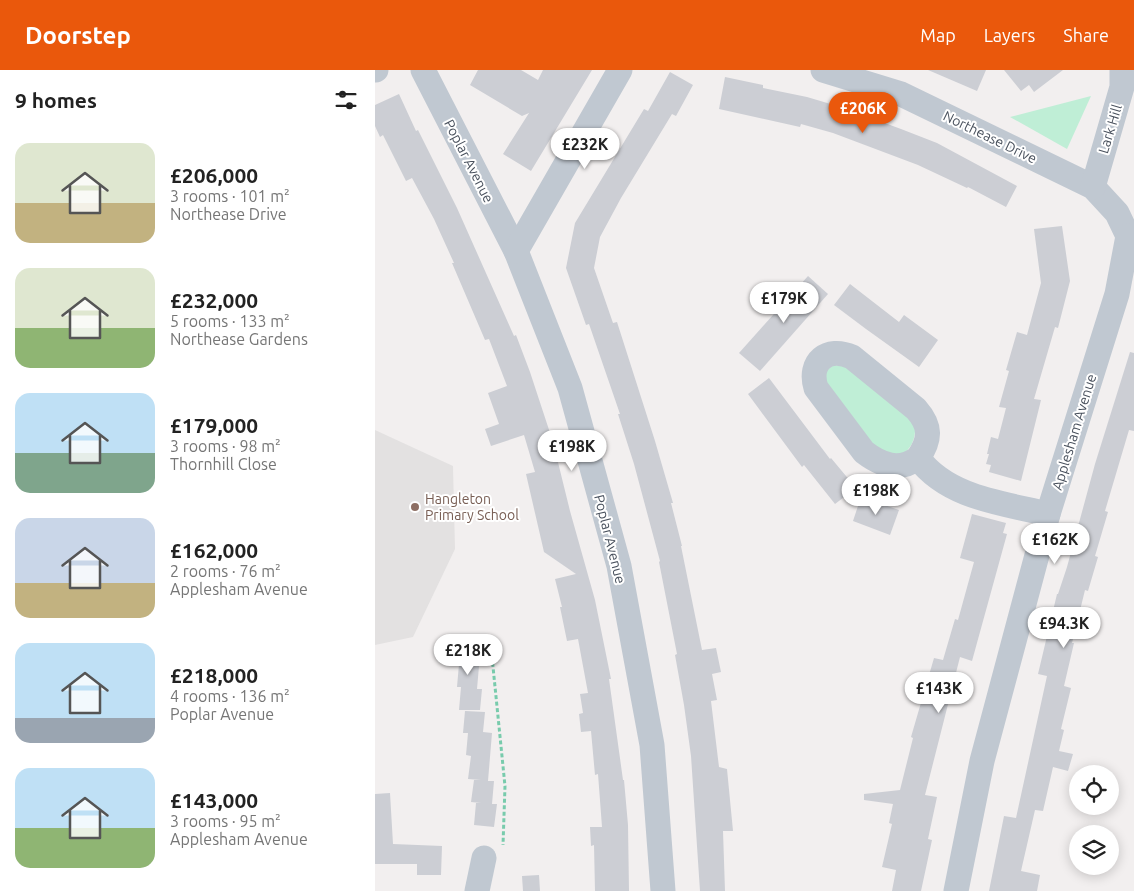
<!DOCTYPE html>
<meta charset="utf-8">
<style>
body{margin:0;font-family:Ubuntu,sans-serif;background:#f6f6f6;color:#222;height:100vh;display:flex;flex-direction:column;font-size:19px;white-space:nowrap}
*{box-sizing:border-box;margin:0}
p{font-size:16px;color:#767676}
.icon{flex:none;width:28px;height:28px;fill:none;stroke:currentColor;stroke-width:2;stroke-linecap:round;stroke-linejoin:round}
.map{position:relative;flex:1;overflow:hidden}
.panel{display:flex;flex-direction:column;background:#fff;width:375px}
.panel>*{flex:none}
.fabs{position:absolute;left:694px;top:695px;display:grid;gap:10px}
.fabs a{display:grid;place-items:center;width:50px;height:50px;border-radius:50%;background:#fff;box-shadow:0 2px 12px #0003;font-size:25px}
.price{position:absolute;translate:-50% -42px;padding:0 11px;border-radius:18px;background:#fff;color:#222;font-size:16px;line-height:32px;filter:drop-shadow(0 1px 2px #0008)}
.price::after{content:'';position:absolute;left:50%;top:30px;width:15px;height:11px;margin-left:-8px;background:inherit;clip-path:polygon(0 0,100% 0,50% 100%)}
.price.current{background:#ea580c;color:#fff}
ul{padding:0;list-style:none}
li{display:flex;align-items:center;gap:15px;height:125px;padding:0 15px}
li span{display:grid;place-items:center;flex:none;width:140px;height:100px;border-radius:15px;color:#555}
li>.icon{margin-inline-start:auto}
span .icon{width:60px;height:60px;fill:#fffc;stroke-width:1}
li b{font-size:21px}
h2{display:flex;justify-content:space-between;align-items:center;height:60px;padding:0 15px;font-size:21px}
header{display:flex;align-items:center;gap:30px;box-sizing:border-box;height:70px;padding:0 25px;background:#ea580c;color:#fff}
header strong{font-size:24px}
nav{display:flex;gap:28px;margin-inline-start:auto;font-size:18px}
main{display:flex;flex:1;min-height:0}
.map>svg:first-child{display:block}
.education{fill:#e3e1e1}
.green{fill:#bfeed6}
.building{fill:#ccced4}
.lines{fill:none;stroke-linecap:round;stroke-linejoin:round}
.path{stroke:#78cbac;stroke-width:3;stroke-dasharray:4 2.5;stroke-linecap:butt}
.minor{stroke:#c0c8d1;stroke-width:25}
.education-dot{fill:#8d6e63;stroke:#fff;stroke-width:2}
.labels{text-anchor:middle;stroke-width:4;stroke-linejoin:round;paint-order:stroke}
.street-label{font-size:14px;fill:#48505c;stroke:#fff}
.education-label{font-size:14px;fill:#785e54;stroke:#fff;text-anchor:start}
</style>
<header>
<strong>Doorstep</strong>
<nav><a>Map</a><a>Layers</a><a>Share</a></nav>
</header>
<main>
<section class="panel">
<h2>9 homes<svg class="icon" aria-label="filters" viewBox="0 0 24 24"><path d="M4 7h16M4 17h16"/><circle cx="9" cy="7" r="2"/><circle cx="15" cy="17" r="2"/></svg></h2>
<ul>
<li><span style="background:linear-gradient(#dfe7d0 60%,#c2b280 0)"><svg class="icon" aria-label="home" viewBox="0 0 24 24"><path d="M3 11l9-7 9 7M6 9v11h12V9"/></svg></span><div><b>£206,000</b><p>3 rooms · 101 m²</p><p>Northease Drive</p></div></li>
<li><span style="background:linear-gradient(#dfe7d0 60%,#8fb573 0)"><svg class="icon" aria-label="home" viewBox="0 0 24 24"><path d="M3 11l9-7 9 7M6 9v11h12V9"/></svg></span><div><b>£232,000</b><p>5 rooms · 133 m²</p><p>Northease Gardens</p></div></li>
<li><span style="background:linear-gradient(#bfe0f5 60%,#7fa58c 0)"><svg class="icon" aria-label="home" viewBox="0 0 24 24"><path d="M3 11l9-7 9 7M6 9v11h12V9"/></svg></span><div><b>£179,000</b><p>3 rooms · 98 m²</p><p>Thornhill Close</p></div></li>
<li><span style="background:linear-gradient(#c9d6e8 65%,#c2b280 0)"><svg class="icon" aria-label="home" viewBox="0 0 24 24"><path d="M3 11l9-7 9 7M6 9v11h12V9"/></svg></span><div><b>£162,000</b><p>2 rooms · 76 m²</p><p>Applesham Avenue</p></div></li>
<li><span style="background:linear-gradient(#bfe0f5 75%,#9aa5b1 0)"><svg class="icon" aria-label="home" viewBox="0 0 24 24"><path d="M3 11l9-7 9 7M6 9v11h12V9"/></svg></span><div><b>£218,000</b><p>4 rooms · 136 m²</p><p>Poplar Avenue</p></div></li>
<li><span style="background:linear-gradient(#bfe0f5 60%,#8fb573 0)"><svg class="icon" aria-label="home" viewBox="0 0 24 24"><path d="M3 11l9-7 9 7M6 9v11h12V9"/></svg></span><div><b>£143,000</b><p>3 rooms · 95 m²</p><p>Applesham Avenue</p></div></li>
</ul>
</section>
<div class="map">
<svg width="759" height="821" viewBox="0 0 759 821">
<rect width="100%" height="100%" fill="#f2efef"/>
<path class="education" d="M0 360 78 396 80 479 38 567 0 575Z"/>
<g class="green">
<path d="M716 26 692 79 635 47Z"/>
<path d="M458 295 469 296 533 344C535 347 538 351 539 354 543 365 535 385 522 385 515 384 508 382 502 381L449 311 451 301Z"/>
</g>
<g class="building">
<path d="M103 0H146L163 10 168 0H217L156 101 128 84 154 43 147 46 95 15Z"/>
<path d="M553 0H611L602 21Z"/>
<path d="M629 0H688L659 22 654 15 646 21Z"/>
<path d="M295 2 318 15 301 46 297 44 246 128 225 167 219 198 238 253 242 252 280 371 298 433H296L307 476H306L327 580 341 578 346 602 337 604 342 630 336 631 344 697 352 699 358 761H348L350 821H325L316 686 309 635 300 585 302 584 284 492 285 491 259 394 243 344H245L214 254 211 255 191 198 200 153 269 39 273 41Z"/>
<path d="M350 7 388 15V18L432 27 469 38 526 59 562 73 642 116 631 137 593 117 592 118 543 95 458 63 426 54 425 57 344 39Z"/>
<path d="M24 24 41 61 43 60 82 138 139 266 141 265 155 302 178 372 195 441 220 530 236 609H234L248 710H249L253 755 254 821H220L219 775 216 776 215 757H227L223 704 220 705 216 661 206 662 204 644 208 643 205 624 213 623 203 569 192 571 185 537H187L180 509 201 504 169 482 151 404 160 402 149 365 116 376 110 359 124 354 113 323 132 316 114 269 110 270 77 193H79L59 149 37 108 31 111 8 65 5 67 0 56V35Z"/>
<path d="M687 156 695 211 683 258 680 257 659 329 666 330 646 411 614 402 616 395 611 394 614 384H612L616 367 623 369 631 338 624 337 634 301 631 300 642 262 652 265 666 213 659 159Z"/>
<path d="M433 206 453 224 385 301 364 283Z"/>
<path d="M475 214 524 252 529 245 563 270 544 297 491 259 459 235Z"/>
<path d="M755 282 759 283V361L754 360 730 441 733 442 720 486 723 487 713 521 710 520 697 573H699L689 616 696 618 686 659 689 660 684 681 698 684 693 701 678 697 668 741 660 740 646 801 665 805 662 821H614L629 746 641 748 672 606 663 604 682 524H683L692 497 720 394Z"/>
<path d="M394 308 455 389 456 388 481 418 460 434 429 395 427 397 373 324Z"/>
<path d="M486 427 524 440 515 465 478 451Z"/>
<path d="M597 444 631 453 628 463 632 464 597 591 585 587 550 725 562 727 553 769 557 770 546 821H517L521 800 507 797 517 754 514 753 518 734 489 730V724L525 720 538 668 536 667 559 588 568 590 580 549 583 550 599 492 585 488Z"/>
<path d="M81 571 101 573 99 596H104L102 619H107L105 640H84L86 617H82L84 594H78Z"/>
<path d="M90 641 110 642 108 662 117 663 113 711H119L117 734H122L119 757 99 755 101 733H106L96 732 99 710H106L93 709 96 686 91 685 93 663H88Z"/>
<path d="M15 723 18 774 67 776 66 805H42V794H0V724Z"/>
<path d="M164 805 165 821H148L147 806Z"/>
</g>
<g class="lines">
<path class="path" d="M115 567 130 716 128 775"/>
<g class="minor">
<path d="M0 0H1"/>
<path d="M48 0 141 181 195 318 244 496 277 675 288 821"/>
<path d="M448 0 526 24 718 117 742 143 753 166"/>
<path d="M718 117 747 17V0"/>
<path d="M141 181 245 0"/>
<path d="M543 388C556 369 556 356 541 339L477 287C452 276 433 292 441 318L489 382C506 395 524 402 543 388 573 428 627 433 673 444"/>
<path d="M102 821 109 788"/>
<path d="M581 821 607 691 673 444 742 224 753 166"/>
</g>
</g>
<circle class="education-dot" cx="40" cy="437" r="5"/>
<g class="labels">
<g class="street-label">
<text transform="translate(735 59) rotate(-73)" y="5">Lark Hill</text>
<text transform="translate(615 67) rotate(26)" y="5">Northease Drive</text>
<text transform="translate(94 91) rotate(63)" y="5">Poplar Avenue</text>
<text transform="translate(699 362) rotate(-73)" y="5">Applesham Avenue</text>
<text transform="translate(235 469) rotate(76)" y="5">Poplar Avenue</text>
</g>
<g class="education-label">
<text x="50" y="434">Hangleton<tspan x="50" dy="16">Primary School</tspan></text>
</g>
</g>
</svg>
<div class="fabs">
<a><svg class="icon" aria-label="locate" viewBox="0 0 24 24"><circle cx="12" cy="12" r="6"/><path d="M12 2v4M12 18v4M2 12h4M18 12h4"/></svg></a>
<a><svg class="icon" aria-label="layers" viewBox="0 0 24 24"><path d="M12 4l9 5-9 5-9-5zM3 14l9 5 9-5"/></svg></a>
</div>
<b class="price current" style="left:488px;top:64px">£206K</b>
<b class="price" style="left:210px;top:100px">£232K</b>
<b class="price" style="left:409px;top:254px">£179K</b>
<b class="price" style="left:197px;top:402px">£198K</b>
<b class="price" style="left:501px;top:446px">£198K</b>
<b class="price" style="left:680px;top:495px">£162K</b>
<b class="price" style="left:689px;top:579px">£94.3K</b>
<b class="price" style="left:93px;top:606px">£218K</b>
<b class="price" style="left:564px;top:644px">£143K</b>
</div>
</main>
